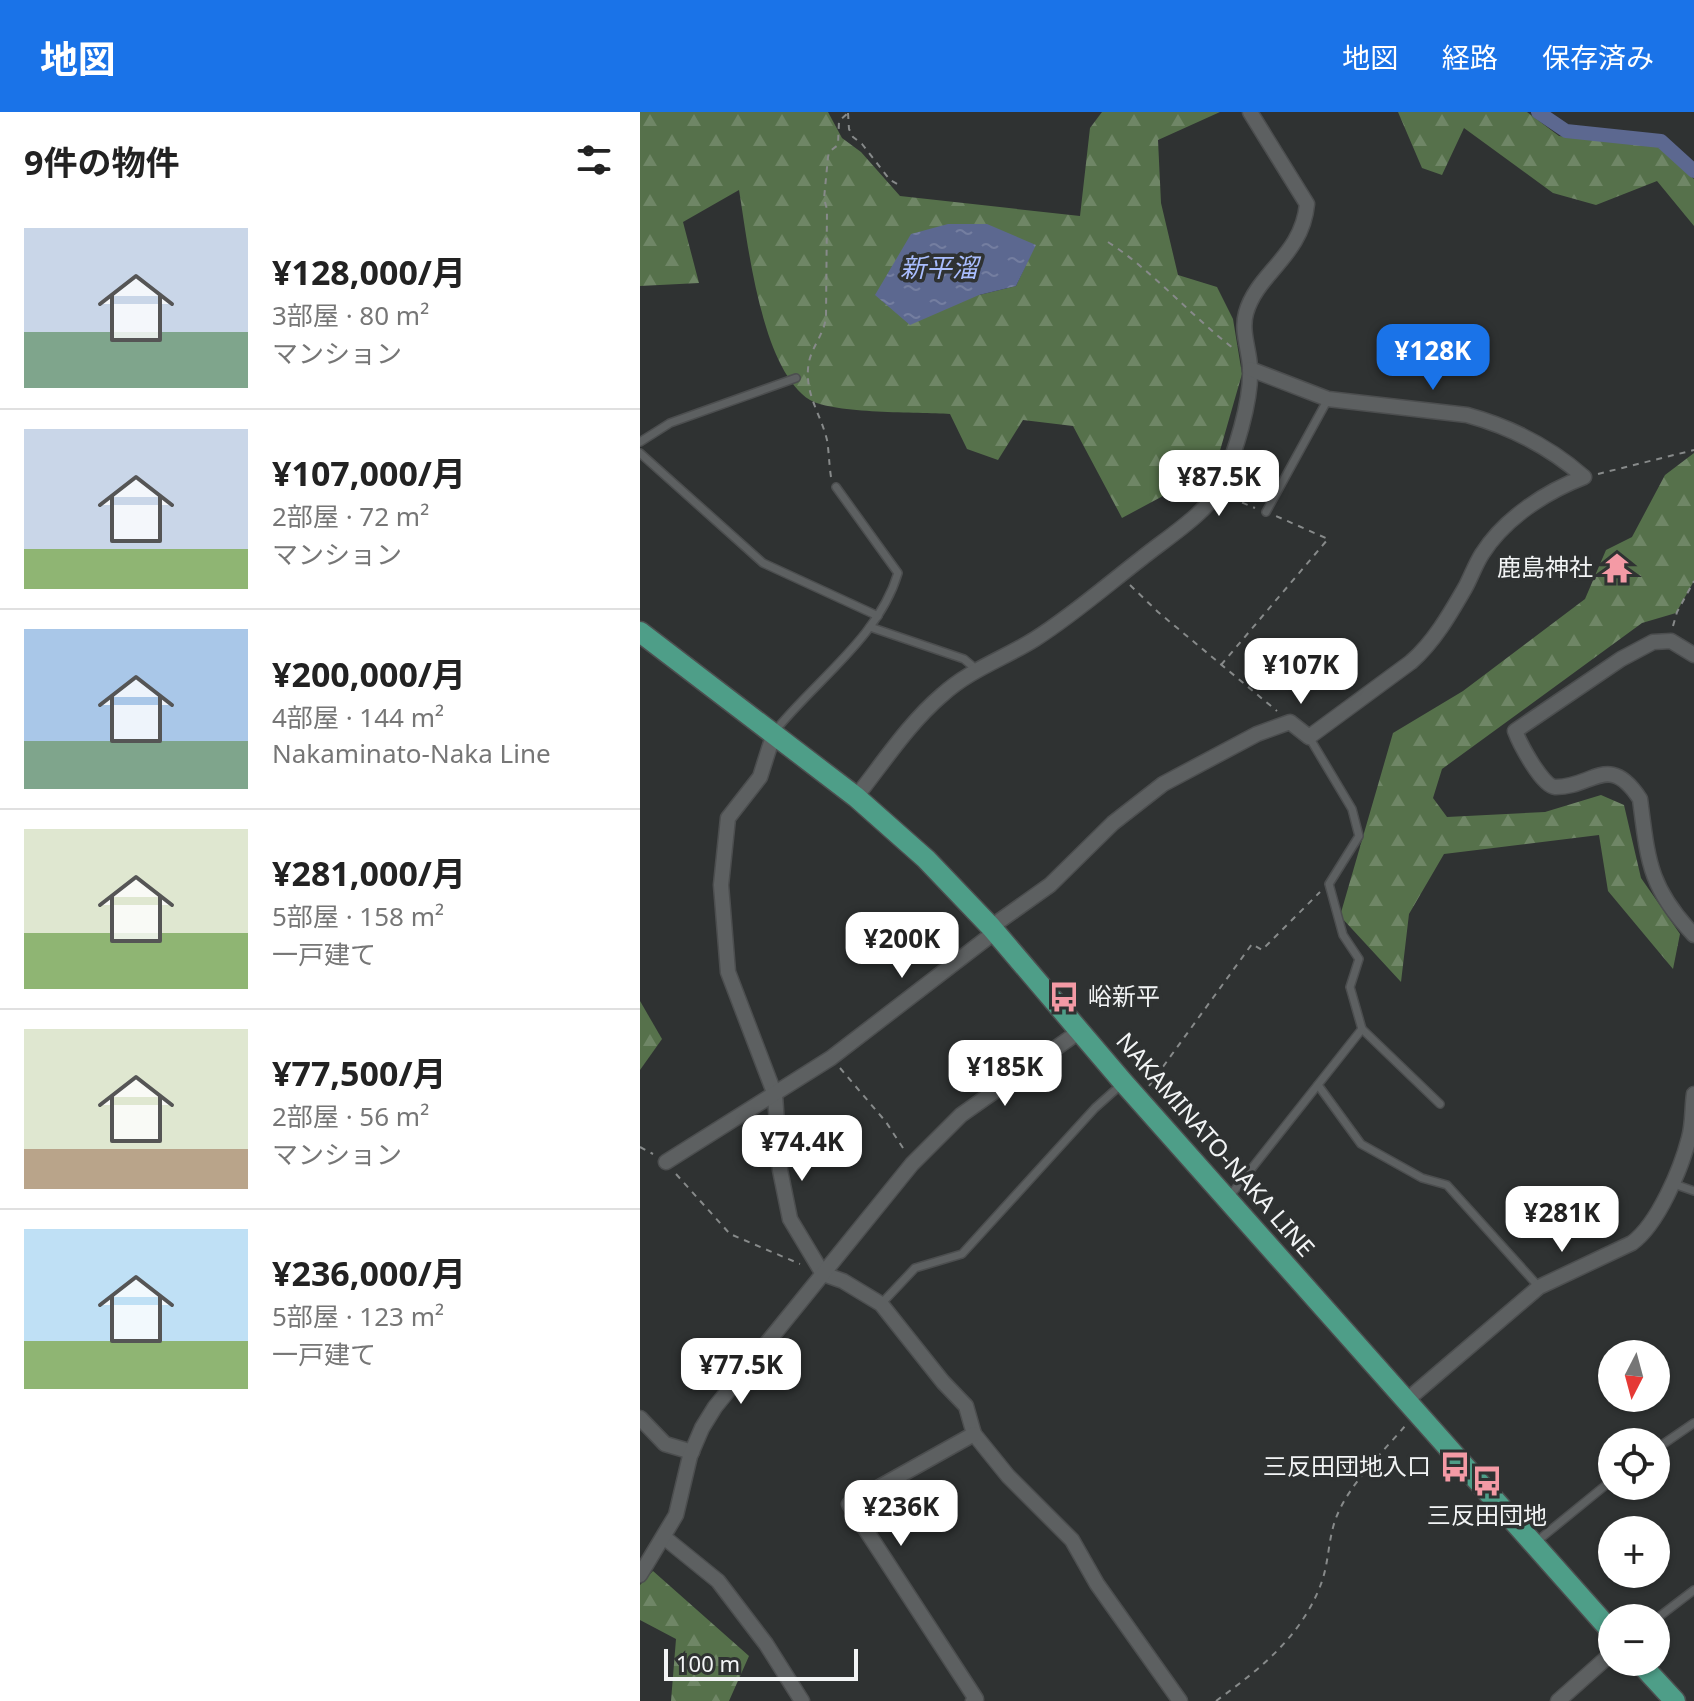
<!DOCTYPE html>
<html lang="ja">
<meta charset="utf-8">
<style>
body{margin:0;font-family:"Noto Sans","Noto Sans JP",sans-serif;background:#f6f6f6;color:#222;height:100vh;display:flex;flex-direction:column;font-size:30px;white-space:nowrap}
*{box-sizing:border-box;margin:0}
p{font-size:26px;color:#767676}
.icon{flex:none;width:44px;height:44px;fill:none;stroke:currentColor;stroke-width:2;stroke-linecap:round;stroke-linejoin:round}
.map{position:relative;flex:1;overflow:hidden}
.details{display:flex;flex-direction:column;background:#fff;width:640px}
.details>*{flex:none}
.needle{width:52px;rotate:186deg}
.fabs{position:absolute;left:958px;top:1228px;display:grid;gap:16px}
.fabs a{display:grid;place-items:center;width:72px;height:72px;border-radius:50%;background:#fff;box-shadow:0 2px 6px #0004;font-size:40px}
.scale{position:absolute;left:24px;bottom:20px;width:194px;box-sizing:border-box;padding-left:8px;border:4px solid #f2f4f5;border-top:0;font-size:22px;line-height:28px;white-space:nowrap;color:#f2f4f5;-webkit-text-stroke:6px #2f3232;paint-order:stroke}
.price{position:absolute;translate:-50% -68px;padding:0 18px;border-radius:16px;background:#fff;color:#222;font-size:26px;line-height:52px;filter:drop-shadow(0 2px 4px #0008)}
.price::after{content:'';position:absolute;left:50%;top:48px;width:24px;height:18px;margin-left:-12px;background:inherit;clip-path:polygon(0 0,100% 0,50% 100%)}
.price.current{background:#1a73e8;color:#fff}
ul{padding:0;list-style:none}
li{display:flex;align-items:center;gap:24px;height:200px;padding:0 24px}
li+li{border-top:2px solid #e0e0e0}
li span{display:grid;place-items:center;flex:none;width:224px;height:160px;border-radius:0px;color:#555}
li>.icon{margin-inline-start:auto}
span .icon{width:96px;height:96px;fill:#fffc;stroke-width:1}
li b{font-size:34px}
h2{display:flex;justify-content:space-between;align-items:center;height:96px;padding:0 24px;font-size:34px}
header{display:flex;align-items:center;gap:48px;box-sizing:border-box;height:112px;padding:0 40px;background:#1a73e8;color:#fff}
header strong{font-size:38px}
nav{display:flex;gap:44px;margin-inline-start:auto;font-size:28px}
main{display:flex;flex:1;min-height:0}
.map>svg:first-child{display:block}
.forest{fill:url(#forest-firs);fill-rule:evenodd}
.water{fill:url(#water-ripples)}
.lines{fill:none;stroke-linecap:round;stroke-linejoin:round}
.canal{stroke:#5c6890;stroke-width:14}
.service-casing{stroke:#4c4e4f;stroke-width:10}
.minor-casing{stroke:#4c4e4f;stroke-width:17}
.primary-casing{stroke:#4c4e4f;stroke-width:23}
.path{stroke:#878a8a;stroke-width:2;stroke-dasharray:6 6;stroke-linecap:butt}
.service{stroke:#5d6061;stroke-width:7}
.minor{stroke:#5d6061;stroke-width:14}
.primary{stroke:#4e9e88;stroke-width:20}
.labels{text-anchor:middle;stroke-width:7;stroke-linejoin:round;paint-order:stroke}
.poi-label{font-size:24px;fill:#f2f4f5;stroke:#2f3232;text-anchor:end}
.street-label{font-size:24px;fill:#f2f4f5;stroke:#2f3232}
.water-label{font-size:26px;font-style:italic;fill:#aabeff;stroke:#2f3232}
</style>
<header>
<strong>地図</strong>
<nav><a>地図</a><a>経路</a><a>保存済み</a></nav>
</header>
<main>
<section class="details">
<h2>9件の物件<svg class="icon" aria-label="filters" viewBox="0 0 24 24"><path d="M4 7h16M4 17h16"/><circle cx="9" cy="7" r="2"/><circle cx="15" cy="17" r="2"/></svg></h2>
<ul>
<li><span style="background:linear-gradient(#c9d6e8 65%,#7fa58c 0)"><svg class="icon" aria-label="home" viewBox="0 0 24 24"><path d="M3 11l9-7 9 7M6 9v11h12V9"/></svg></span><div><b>¥128,000/月</b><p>3部屋 · 80 m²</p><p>マンション</p></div></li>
<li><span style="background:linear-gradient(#c9d6e8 75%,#8fb573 0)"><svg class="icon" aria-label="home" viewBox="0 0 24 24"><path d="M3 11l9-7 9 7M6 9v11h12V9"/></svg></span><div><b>¥107,000/月</b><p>2部屋 · 72 m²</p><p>マンション</p></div></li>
<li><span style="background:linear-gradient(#a9c7e8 70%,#7fa58c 0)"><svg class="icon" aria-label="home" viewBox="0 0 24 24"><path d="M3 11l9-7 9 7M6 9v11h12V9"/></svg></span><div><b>¥200,000/月</b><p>4部屋 · 144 m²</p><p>Nakaminato-Naka Line</p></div></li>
<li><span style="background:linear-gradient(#dfe7d0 65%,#8fb573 0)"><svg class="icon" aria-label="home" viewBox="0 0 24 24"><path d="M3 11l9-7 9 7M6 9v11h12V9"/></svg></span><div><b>¥281,000/月</b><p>5部屋 · 158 m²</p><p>一戸建て</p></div></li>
<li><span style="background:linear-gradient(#dfe7d0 75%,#b9a48a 0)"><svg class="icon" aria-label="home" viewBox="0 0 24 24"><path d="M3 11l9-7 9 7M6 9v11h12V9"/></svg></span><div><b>¥77,500/月</b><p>2部屋 · 56 m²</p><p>マンション</p></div></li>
<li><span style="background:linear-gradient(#bfe0f5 70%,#8fb573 0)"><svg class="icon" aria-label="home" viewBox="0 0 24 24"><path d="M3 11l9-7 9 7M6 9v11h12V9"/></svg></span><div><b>¥236,000/月</b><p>5部屋 · 123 m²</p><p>一戸建て</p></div></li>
</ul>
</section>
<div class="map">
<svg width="1054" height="1589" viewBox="0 0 1054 1589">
<defs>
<pattern id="forest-firs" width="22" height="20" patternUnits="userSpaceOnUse" patternTransform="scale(2)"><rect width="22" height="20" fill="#56714b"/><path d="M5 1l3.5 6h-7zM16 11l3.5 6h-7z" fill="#6f8666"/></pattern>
<pattern id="water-ripples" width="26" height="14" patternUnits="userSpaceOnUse" patternTransform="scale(2)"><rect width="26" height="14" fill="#5c6890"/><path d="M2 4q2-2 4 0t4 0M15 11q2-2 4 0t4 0" fill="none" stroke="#747ea0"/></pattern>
</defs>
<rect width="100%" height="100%" fill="#2f3232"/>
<g class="forest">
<path d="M0 0H188L202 26 221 40 260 84 440 104 450 16 462 0H580L518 28 521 91 538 163 577 175 593 207 602 262 575 356 482 406 433 314 383 308 358 348 327 337 310 302C279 300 194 302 170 288 121 257 108 132 99 78L43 110 59 171 0 174ZM395 133 376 174 339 183Z"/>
<path d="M758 0H887L919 24 1019 35 1054 67V114L1017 69 956 93 913 81 824 16 802 63 782 56Z"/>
<path d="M1054 341V469L1036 501 1002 511 802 657 793 686 807 705 905 700 961 683 984 693 1001 766 1040 822 1033 857 968 779 959 723 804 742 769 802 761 870 700 804 753 621 823 579 945 487 966 438 992 425 1025 363Z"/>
<path d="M0 889 22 927 0 958Z"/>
<path d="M13 1459 109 1544 89 1589H31L36 1527 0 1508V1473Z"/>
</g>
<path class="water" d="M308 112H347L396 133 376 174 339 183 270 213 235 183 271 122Z"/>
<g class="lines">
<path class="canal" d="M898 0 926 19 1021 29 1054 59"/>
<g class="service-casing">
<g id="service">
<path d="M0 330 30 311 156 266"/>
<path d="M0 341 123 451 238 504"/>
<path d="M626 400 688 287"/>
<path d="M230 515 324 547 337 558"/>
<path d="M135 619C176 568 239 525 258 461L196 375"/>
<path d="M722 917 800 992"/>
<path d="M678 973 721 1032 782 1066 807 1073 899 1175"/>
<path d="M1034 1072 1054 1079"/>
<path d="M589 1085 722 917 710 875 719 847 703 823 689 772 719 724 712 697 669 625"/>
<path d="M241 1192 275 1156 322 1142 455 996 483 971"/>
<path d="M1016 1337 1054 1311"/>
<path d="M896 1430 972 1368"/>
<path d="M1016 1507 1054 1478"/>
</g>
</g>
<g class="minor-casing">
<g id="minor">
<path d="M1054 543 1031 529 1013 530 981 547 875 619C880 632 902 674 915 675 952 676 969 639 1000 687 1008 749 1009 776 1054 823"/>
<path d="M134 621 120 665 88 706 81 773 88 860 135 983 140 1058 150 1107 183 1162 203 1169 241 1192 303 1270 326 1294 334 1322 368 1364 432 1428 457 1472 540 1589"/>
<path d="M216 685C243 651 269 611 302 583 329 558 365 546 395 527 433 503 467 473 502 446 525 427 569 400 581 373 595 341 612 289 610 255 609 237 601 219 606 201 617 161 662 144 667 92L610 0"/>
<path d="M351 815 410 773 473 711 523 672 617 622 650 610 669 625 771 550C794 530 810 502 825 476 831 465 835 453 842 442 864 407 905 380 944 365 910 335 871 315 827 303L688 287 610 257"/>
<path d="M26 1050 191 946 355 820"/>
<path d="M767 1288 899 1175 992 1131C1018 1112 1041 1057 1049 1026 1053 1012 1052 996 1054 982"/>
<path d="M0 1306 25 1332 52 1340"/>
<path d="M25 1426 78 1469 126 1532 162 1589"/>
<path d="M0 1463 36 1403 50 1344 62 1316 75 1295 272 1052 321 1003 440 919"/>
<path d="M333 1589 336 1587 209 1392 334 1322"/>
<path d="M918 1589 972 1541"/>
</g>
</g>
<g class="primary-casing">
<g id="primary">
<path d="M0 520 216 685 286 747 351 815 483 970 972 1520"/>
<path d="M999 1550 1035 1589"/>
</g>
</g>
<g class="path">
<path d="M208 1 209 17 213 25 222 32 250 68 261 74"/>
<path d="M468 130C514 160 550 203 593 236"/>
<path d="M958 362 1054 338"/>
<path d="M191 365C189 352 189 340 187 328 181 303 166 284 168 257 169 237 184 224 186 205L187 97 184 87 188 45 189 40 198 33 199 9 208 1"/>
<path d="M591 386 615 396"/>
<path d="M490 473 518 500 637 599"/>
<path d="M1033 514 1037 500 1054 469"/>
<path d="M581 553 688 427 636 404"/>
<path d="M200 956 246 1010 265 1039"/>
<path d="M509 974 612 832 622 838 680 780"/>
<path d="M0 1035 13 1042"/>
<path d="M36 1062 90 1122 160 1152"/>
<path d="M576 1589C620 1557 661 1525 681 1472 689 1451 688 1427 696 1406 709 1372 742 1341 766 1313"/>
</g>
<use href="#service" class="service"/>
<use href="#minor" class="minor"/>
<use href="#primary" class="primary"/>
</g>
<defs>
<g id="temple-bare" transform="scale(2.4)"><path d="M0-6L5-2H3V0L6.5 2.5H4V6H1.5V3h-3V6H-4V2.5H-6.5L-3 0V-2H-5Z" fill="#f49aa5" stroke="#2f3232" stroke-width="2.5" paint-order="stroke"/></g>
<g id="bus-bare" transform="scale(2.4)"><path d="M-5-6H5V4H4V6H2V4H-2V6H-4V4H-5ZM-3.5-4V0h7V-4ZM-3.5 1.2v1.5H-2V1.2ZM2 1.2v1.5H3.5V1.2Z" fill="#f49aa5" stroke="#2f3232" stroke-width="2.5" paint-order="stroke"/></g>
</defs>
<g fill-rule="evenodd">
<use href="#temple-bare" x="977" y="456"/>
<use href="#bus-bare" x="424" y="885"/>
<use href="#bus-bare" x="815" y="1355"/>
<use href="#bus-bare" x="847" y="1369"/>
</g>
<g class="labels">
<g class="poi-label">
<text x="953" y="464">鹿島神社</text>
<text x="448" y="893" text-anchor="start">峪新平</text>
<text x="791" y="1363">三反田団地入口</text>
<text x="847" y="1412" text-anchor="middle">三反田団地</text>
</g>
<g class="street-label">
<text transform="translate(575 1033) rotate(49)" y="8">NAKAMINATO-NAKA LINE</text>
</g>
<g class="water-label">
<text x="299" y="165">新平溜</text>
</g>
</g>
</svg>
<div class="fabs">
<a><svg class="needle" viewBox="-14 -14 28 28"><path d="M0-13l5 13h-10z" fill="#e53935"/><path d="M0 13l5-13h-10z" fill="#767676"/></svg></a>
<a><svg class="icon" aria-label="locate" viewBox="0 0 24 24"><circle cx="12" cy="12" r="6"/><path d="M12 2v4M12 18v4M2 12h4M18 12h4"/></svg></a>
<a>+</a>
<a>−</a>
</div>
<div class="scale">100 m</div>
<b class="price current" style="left:793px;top:280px">¥128K</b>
<b class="price" style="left:579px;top:406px">¥87.5K</b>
<b class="price" style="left:661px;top:594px">¥107K</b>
<b class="price" style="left:262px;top:868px">¥200K</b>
<b class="price" style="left:365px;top:996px">¥185K</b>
<b class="price" style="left:162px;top:1071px">¥74.4K</b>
<b class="price" style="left:922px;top:1142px">¥281K</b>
<b class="price" style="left:101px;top:1294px">¥77.5K</b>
<b class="price" style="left:261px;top:1436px">¥236K</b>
</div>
</main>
